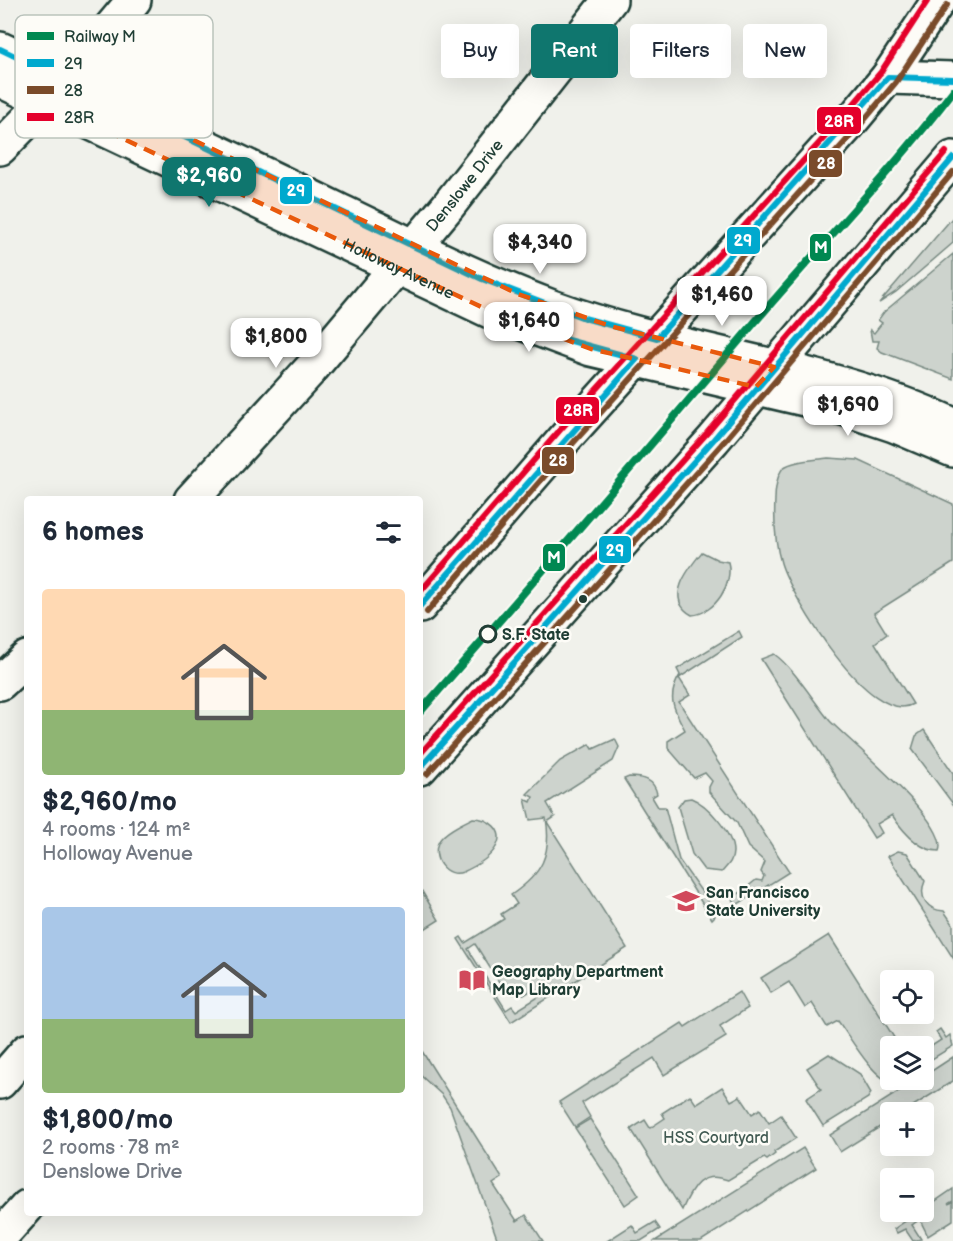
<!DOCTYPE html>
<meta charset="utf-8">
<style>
body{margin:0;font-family:"Balsamiq Sans",sans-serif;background:#f6f6f7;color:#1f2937;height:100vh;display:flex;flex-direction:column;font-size:22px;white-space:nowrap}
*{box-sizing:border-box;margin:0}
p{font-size:20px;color:#747a83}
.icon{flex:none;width:33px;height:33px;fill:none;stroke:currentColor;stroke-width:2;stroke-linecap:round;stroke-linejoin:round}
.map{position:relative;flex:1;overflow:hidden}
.panel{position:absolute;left:24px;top:496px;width:399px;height:720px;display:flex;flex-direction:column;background:#fff;border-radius:6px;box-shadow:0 6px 24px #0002}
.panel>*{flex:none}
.top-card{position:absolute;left:441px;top:24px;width:422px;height:54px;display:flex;gap:12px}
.buttons{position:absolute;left:880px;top:970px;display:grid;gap:12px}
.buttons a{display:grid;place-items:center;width:54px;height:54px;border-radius:6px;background:#fff;box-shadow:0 6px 24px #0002;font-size:30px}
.price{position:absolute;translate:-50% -51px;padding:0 14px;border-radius:12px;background:#fff;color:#222;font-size:20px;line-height:39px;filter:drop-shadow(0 2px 3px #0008)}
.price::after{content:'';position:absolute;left:50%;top:36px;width:18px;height:14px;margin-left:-9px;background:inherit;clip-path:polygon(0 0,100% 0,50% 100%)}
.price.active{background:#0f766e;color:#fff}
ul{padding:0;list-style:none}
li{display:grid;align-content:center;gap:12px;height:318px;padding:0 18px}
li span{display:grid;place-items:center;height:186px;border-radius:6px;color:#555}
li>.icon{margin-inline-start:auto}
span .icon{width:108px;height:108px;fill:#fffc;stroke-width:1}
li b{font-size:26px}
h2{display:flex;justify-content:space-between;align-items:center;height:72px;padding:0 18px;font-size:26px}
.pill{padding:0 21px;border-radius:6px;background:#fff;box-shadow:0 6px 24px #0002;font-size:21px;line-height:54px}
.pill.active{background:#0f766e;color:#fff}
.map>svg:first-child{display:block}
.green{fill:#cdd3cd;stroke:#768880;stroke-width:1.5;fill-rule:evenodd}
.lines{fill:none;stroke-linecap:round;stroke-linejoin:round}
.street-casing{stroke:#1f3d34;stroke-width:38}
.secondary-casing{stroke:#1f3d34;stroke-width:38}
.highway-casing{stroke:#1f3d34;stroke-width:38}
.street{stroke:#fdfcf7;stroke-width:33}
.secondary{stroke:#fdfcf7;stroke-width:33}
.highway{stroke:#fdfcf7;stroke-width:33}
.bus-1-casing{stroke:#fdfcf7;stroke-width:10}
.bus-2-casing{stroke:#fdfcf7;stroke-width:10}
.bus-3-casing{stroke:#fdfcf7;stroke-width:10}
.bus-1{stroke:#00a9ce;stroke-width:6}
.bus-2{stroke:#7a4b2a;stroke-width:6}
.bus-3{stroke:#e4002b;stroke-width:6}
.rail-1-casing{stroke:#fdfcf7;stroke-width:12}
.rail-1{stroke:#008851;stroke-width:8}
.marked{fill:#e8590c;fill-opacity:0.2;stroke:#e8590c;stroke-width:4.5;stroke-dasharray:12 8;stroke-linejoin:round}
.bus-dot{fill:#1f3d34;stroke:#fdfcf7;stroke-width:2}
.stop-dot{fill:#fdfcf7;stroke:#1f3d34;stroke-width:3}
.labels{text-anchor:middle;stroke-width:5;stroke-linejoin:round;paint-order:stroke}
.street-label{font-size:16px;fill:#1f3d34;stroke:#fdfcf7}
.stop-label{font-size:16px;font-weight:bold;fill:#1f3d34;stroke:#fdfcf7;text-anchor:start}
.poi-label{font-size:16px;font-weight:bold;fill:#1f3d34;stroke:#fdfcf7;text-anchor:start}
.park-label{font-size:16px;fill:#425b53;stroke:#fdfcf7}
.key{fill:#fdfcf7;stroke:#bac3bc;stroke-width:1.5}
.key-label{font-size:16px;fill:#1f3d34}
.line-badge{stroke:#fdfcf7;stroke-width:2}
.badge-label{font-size:16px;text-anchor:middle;font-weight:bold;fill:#fff}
</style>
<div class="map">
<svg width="953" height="1241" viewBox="0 0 953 1241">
<rect width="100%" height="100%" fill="#f0f1eb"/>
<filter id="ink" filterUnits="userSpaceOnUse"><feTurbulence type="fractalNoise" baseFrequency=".0167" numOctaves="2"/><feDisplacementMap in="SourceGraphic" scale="12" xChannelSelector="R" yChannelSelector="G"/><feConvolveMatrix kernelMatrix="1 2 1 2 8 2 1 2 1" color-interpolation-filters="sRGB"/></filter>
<g filter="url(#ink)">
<g class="green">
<path d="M953 217V243L896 292 879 303Z"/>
<path d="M953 254V379L882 352 877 348 879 341H872L870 330 874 333 882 323 878 320 884 312Z"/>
<path d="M828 458 858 460 953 504V563L874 613 887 634 875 643 913 704C871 728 791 596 781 563 775 543 774 519 775 499 775 490 777 475 783 468 792 460 817 460 828 458Z"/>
<path d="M702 552 718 560 728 562C734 583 715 614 692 615 663 599 689 568 702 552Z"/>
<path d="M739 631 742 637 679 678 690 695 679 702 789 872 735 906 732 899 756 880 762 881 764 876 761 872 765 862 748 847 737 823 709 792V787L712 781 705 773 694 778 668 748V741L685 730C674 710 666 697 680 675L677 669Z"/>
<path d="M774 654C793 667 814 702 830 721 849 741 951 824 939 851 919 851 902 830 892 815L877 824 882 833 874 838 761 659Z"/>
<path d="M924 730 953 773V804L912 749 916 736Z"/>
<path d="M615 739 619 747 613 761 547 803 555 817 547 822 627 948 511 1022 458 939 461 937 465 943 504 919 501 914 517 904 511 895C542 874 552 855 546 818L530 820 525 799 531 802 533 797 527 794 560 761 590 744 593 749ZM475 944 506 993 524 995 535 988 540 996 516 1011 512 1006 506 1010 468 949Z"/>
<path d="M629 777C643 777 654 779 657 794L652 797 658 807H665L679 860 709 902 706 904 715 916 712 919 624 779Z"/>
<path d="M691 798C707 804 733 833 733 852 733 861 727 866 722 872L704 870 692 854 678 807 684 799Z"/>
<path d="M473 818C488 818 506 830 496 847 490 858 474 867 463 872 445 879 430 857 439 841 445 831 463 823 473 818Z"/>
<path d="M898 851 907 853 925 881C918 897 927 910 944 911L953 924V958L888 856Z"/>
<path d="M420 888 439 920 420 932Z"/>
<path d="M829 935 900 1047H891V1080H898L893 1083C873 1079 850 1037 838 1021L827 1027 812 1003 805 1008 789 982 771 993 761 978Z"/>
<path d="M739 992 748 1008 720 1026 726 1037 664 1075 654 1058 582 1103 590 1117 575 1127 559 1102 682 1023 685 1027Z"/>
<path d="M940 1029 946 1038 950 1035 953 1046 924 1064V1051L941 1040 936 1032Z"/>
<path d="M420 1048 502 1178 493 1184 517 1221 526 1215 543 1241H498L450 1107 442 1095 420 1075Z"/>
<path d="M829 1054 860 1074 871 1093 868 1098 823 1126 806 1099 821 1089 807 1068Z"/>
<path d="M953 1057V1081L902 1113H891V1120L840 1152 830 1135 917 1080H924V1076Z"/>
<path d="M722 1087 731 1101 740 1096 752 1114 760 1109 769 1123 781 1115 796 1138 774 1152 775 1154 767 1160 764 1158 728 1180C701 1170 692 1187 682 1210L631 1129 645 1120 650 1128 665 1118 662 1113 690 1095 696 1104Z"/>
<path d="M590 1119 639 1195 625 1205 575 1128Z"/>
<path d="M803 1148 816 1168 701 1241H655Z"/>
<path d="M953 1189V1201L948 1204 953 1202V1220L928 1236 920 1220 930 1213 933 1215 930 1212 912 1225 921 1239 913 1241 905 1229 897 1233 894 1229 919 1212H924V1209Z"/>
<path d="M655 1222 660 1229 641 1241H607L632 1225 637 1233Z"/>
</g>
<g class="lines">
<g class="street-casing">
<g id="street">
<path d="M0 148 67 80 134 0"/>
<path id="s1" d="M191 500 311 369 448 206 610 0"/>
<path d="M0 683 27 658"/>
</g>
</g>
<g class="secondary-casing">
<g id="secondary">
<path d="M0 49C112 101 224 155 336 209 407 243 478 280 552 307 683 355 826 365 953 425"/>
<path d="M888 77 953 79"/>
<path id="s2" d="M0 80 490 311 591 349 843 408 894 425 953 450"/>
</g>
</g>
<g class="highway-casing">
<g id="highway">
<path d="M420 606 567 436 848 125 888 77 939 0"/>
<path d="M420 768 714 439 953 158"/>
<path d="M0 1082 27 1051"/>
<path d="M0 1237 27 1207"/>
</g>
</g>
<use href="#street" class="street"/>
<use href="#secondary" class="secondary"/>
<use href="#highway" class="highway"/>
<g class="bus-1-casing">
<g id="bus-1">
<path d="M0 49 482 279 584 318 657 338 888 77 953 79"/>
<path d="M420 606 637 359 564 339"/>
<path d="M420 768 714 439 953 158"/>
</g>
</g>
<g class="bus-2-casing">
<g id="bus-2">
<path d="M427 612 574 442 855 131 896 82 947 5"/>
<path d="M427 774 721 445 953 172"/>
</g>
</g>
<g class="bus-3-casing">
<g id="bus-3">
<path d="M420 592 560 430 841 119 881 72 928 0"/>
<path d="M420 754 707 433 946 152"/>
</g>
</g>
<use href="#bus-1" class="bus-1"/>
<use href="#bus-2" class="bus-2"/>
<use href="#bus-3" class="bus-3"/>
<g class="rail-1-casing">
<path id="rail-1" d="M420 712C533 583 644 453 755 322 821 245 891 172 953 91"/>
</g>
<use href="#rail-1" class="rail-1"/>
</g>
</g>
<path class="marked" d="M67 80 518 294 610 326 774 367 756 387 591 349 490 311 45 102Z"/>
<defs>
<g id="university-bare" transform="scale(2.07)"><path d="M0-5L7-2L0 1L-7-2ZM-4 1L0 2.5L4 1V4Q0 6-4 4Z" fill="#d1495b" stroke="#fdfcf7" stroke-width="2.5" paint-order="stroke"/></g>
<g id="library-bare" transform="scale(2.07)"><path d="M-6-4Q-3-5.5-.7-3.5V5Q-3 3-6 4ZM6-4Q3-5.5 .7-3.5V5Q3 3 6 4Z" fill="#d1495b" stroke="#fdfcf7" stroke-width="2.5" paint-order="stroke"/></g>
</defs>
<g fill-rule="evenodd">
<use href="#university-bare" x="686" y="901"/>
<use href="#library-bare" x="472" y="980"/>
</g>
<circle class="bus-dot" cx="583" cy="599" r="5"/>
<circle class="stop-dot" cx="488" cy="634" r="8"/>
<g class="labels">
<g class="street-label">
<text dy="6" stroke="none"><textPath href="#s1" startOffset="417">Denslowe Drive</textPath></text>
<text dy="6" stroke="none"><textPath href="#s2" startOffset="441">Holloway Avenue</textPath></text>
</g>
<g class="stop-label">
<text x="502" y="640">S.F. State</text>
</g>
<g class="poi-label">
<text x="706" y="898">San Francisco<tspan x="706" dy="18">State University</tspan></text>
<text x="492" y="977">Geography Department<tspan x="492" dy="18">Map Library</tspan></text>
</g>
<g class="park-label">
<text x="716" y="1143">HSS Courtyard</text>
</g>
</g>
<rect x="15" y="15" width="198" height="123" rx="9" class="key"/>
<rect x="27" y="32" width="27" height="8" fill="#008851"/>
<rect x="27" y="59" width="27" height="8" fill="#00a9ce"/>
<rect x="27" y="86" width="27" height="8" fill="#7a4b2a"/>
<rect x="27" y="113" width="27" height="8" fill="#e4002b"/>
<g class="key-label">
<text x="64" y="42">Railway M</text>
<text x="64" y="69">29</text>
<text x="64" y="96">28</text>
<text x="64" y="123">28R</text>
</g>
<g class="line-badge">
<rect x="816" y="106" width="46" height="29" rx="6" fill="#e4002b"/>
<rect x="808" y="149" width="35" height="29" rx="6" fill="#7a4b2a"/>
<rect x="279" y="176" width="34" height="29" rx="6" fill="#00a9ce"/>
<rect x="726" y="226" width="35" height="29" rx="6" fill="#00a9ce"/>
<rect x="809" y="233" width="23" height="29" rx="6" fill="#008851"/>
<rect x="555" y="396" width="45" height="29" rx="6" fill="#e4002b"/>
<rect x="541" y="446" width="34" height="29" rx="6" fill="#7a4b2a"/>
<rect x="598" y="535" width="34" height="29" rx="6" fill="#00a9ce"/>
<rect x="542" y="543" width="24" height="29" rx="6" fill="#008851"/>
</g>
<g class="badge-label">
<text x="839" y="127">28R</text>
<text x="826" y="169">28</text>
<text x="296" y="196">29</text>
<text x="743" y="246">29</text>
<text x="821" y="253">M</text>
<text x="578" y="416">28R</text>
<text x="558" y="466">28</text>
<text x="615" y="556">29</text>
<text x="554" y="563">M</text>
</g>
</svg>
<div class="buttons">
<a><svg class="icon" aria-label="locate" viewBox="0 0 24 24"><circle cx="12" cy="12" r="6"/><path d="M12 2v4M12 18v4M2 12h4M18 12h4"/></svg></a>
<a><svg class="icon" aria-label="layers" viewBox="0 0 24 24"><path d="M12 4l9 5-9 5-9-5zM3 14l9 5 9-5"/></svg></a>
<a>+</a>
<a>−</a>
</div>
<b class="price active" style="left:209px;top:208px">$2,960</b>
<b class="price" style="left:540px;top:275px">$4,340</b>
<b class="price" style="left:722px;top:327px">$1,460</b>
<b class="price" style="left:529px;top:353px">$1,640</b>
<b class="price" style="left:276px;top:369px">$1,800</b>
<b class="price" style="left:848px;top:437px">$1,690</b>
<div class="top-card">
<a class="pill">Buy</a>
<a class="pill active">Rent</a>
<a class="pill">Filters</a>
<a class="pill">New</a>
</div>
<section class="panel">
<h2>6 homes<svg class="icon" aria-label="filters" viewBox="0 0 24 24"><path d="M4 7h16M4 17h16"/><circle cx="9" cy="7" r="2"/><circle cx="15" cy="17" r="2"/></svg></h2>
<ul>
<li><span style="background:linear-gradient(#ffd9b3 65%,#8fb573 0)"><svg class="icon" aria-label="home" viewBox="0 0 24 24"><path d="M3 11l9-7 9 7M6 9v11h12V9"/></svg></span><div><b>$2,960/mo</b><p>4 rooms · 124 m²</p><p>Holloway Avenue</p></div></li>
<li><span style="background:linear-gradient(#a9c7e8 60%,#8fb573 0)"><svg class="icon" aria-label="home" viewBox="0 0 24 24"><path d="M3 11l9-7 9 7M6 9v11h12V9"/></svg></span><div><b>$1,800/mo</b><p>2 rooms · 78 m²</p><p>Denslowe Drive</p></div></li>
</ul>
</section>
</div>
